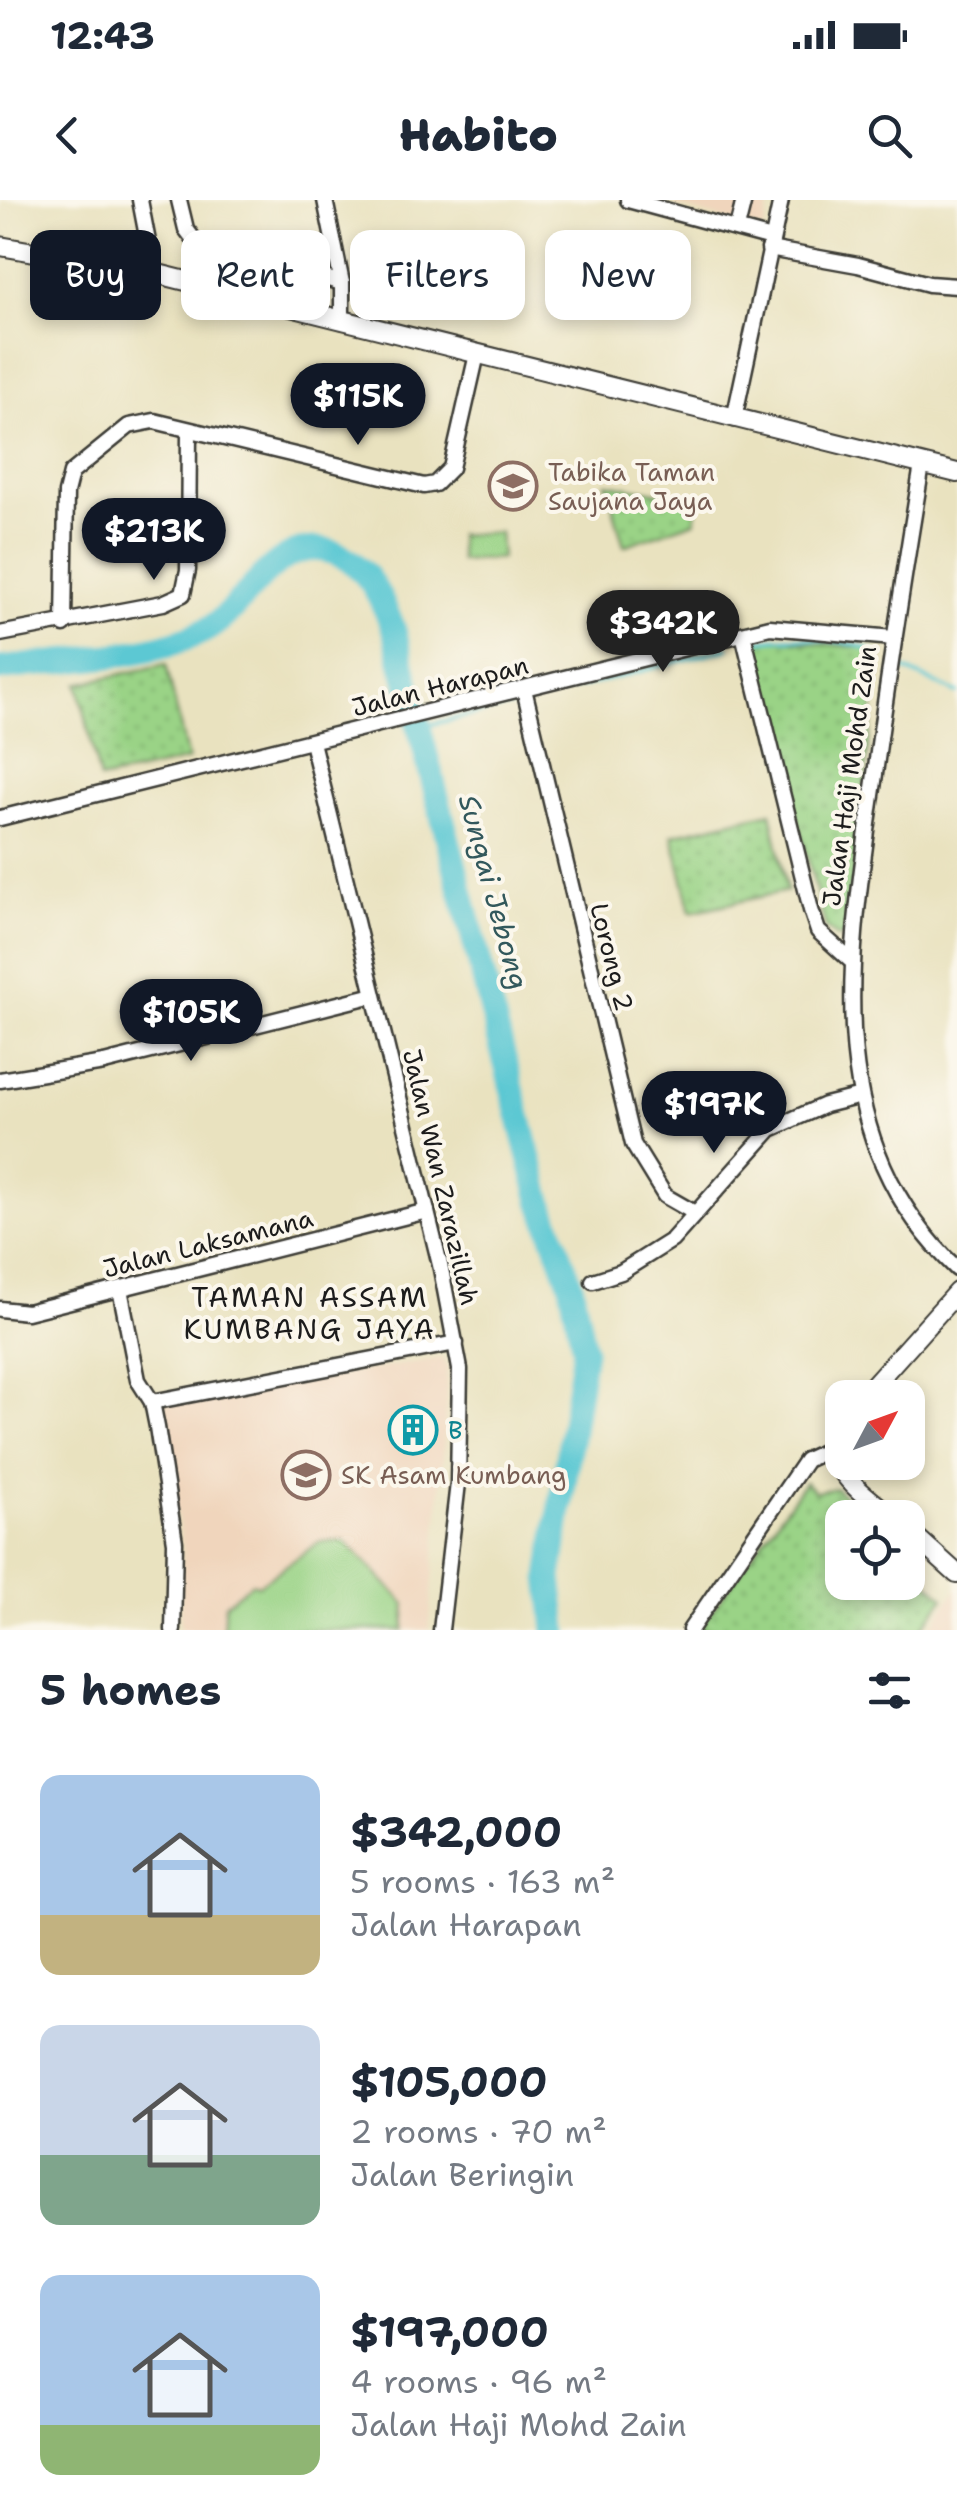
<!DOCTYPE html>
<meta charset="utf-8">
<style>
body{margin:0;font-family:"Shantell Sans",sans-serif;background:#f6f6f7;color:#1f2937;height:100vh;display:flex;flex-direction:column;font-size:38px;white-space:nowrap}
*{box-sizing:border-box;margin:0}
p{font-size:32px;color:#747a83}
.icon{flex:none;width:55px;height:55px;fill:none;stroke:currentColor;stroke-width:2;stroke-linecap:round;stroke-linejoin:round}
.map{position:relative;height:1430px;overflow:hidden}
.details{display:flex;flex-direction:column;background:#fff;flex:1}
.details>*{flex:none}
.banner{position:absolute;left:30px;top:30px;width:898px;height:90px;display:flex;gap:20px}
.needle{width:65px;rotate:49deg}
.controls{position:absolute;left:825px;top:1180px;display:grid;gap:20px}
.controls a{display:grid;place-items:center;width:100px;height:100px;border-radius:20px;background:#fff;box-shadow:0 5px 15px #0003;font-size:50px}
.price{position:absolute;translate:-50% -85px;padding:0 22px;border-radius:35px;background:#111827;color:#fff;font-size:32px;line-height:65px;filter:drop-shadow(0 2px 5px #0008)}
.price::after{content:'';position:absolute;left:50%;top:60px;width:30px;height:22px;margin-left:-15px;background:inherit;clip-path:polygon(0 0,100% 0,50% 100%)}
.price.active{background:#222;color:#fff}
ul{padding:0;list-style:none}
li{display:flex;align-items:center;gap:30px;height:250px;padding:0 40px}
li span{display:grid;place-items:center;flex:none;width:280px;height:200px;border-radius:20px;color:#555}
li>.icon{margin-inline-start:auto}
span .icon{width:120px;height:120px;fill:#fffc;stroke-width:1}
li b{font-size:42px}
h2{display:flex;justify-content:space-between;align-items:center;height:120px;padding:0 40px;font-size:42px}
.pill{padding:0 35px;border-radius:20px;background:#fff;box-shadow:0 5px 15px #0003;font-size:35px;line-height:90px}
.pill.active{background:#111827;color:#fff}
.status{display:flex;justify-content:space-between;align-items:center;height:70px;padding:0 50px;background:#fff;direction:ltr}
.status svg{height:28px;fill:currentColor}
header{display:flex;justify-content:space-between;align-items:center;height:130px;padding:0 40px;background:#fff;font-size:45px;font-weight:800}
.map>svg:first-child{display:block}
.built{fill:#f0d5bc}
.grass{fill:url(#grass-dots);stroke:#5b7851;stroke-width:2.5}
.garden{fill:#9ad386;stroke:#5b7851;stroke-width:2.5}
.lines{fill:none;stroke-linecap:round;stroke-linejoin:round}
.stream{stroke:#5cc8d3;stroke-width:4}
.river{stroke:#5cc8d3;stroke-width:25}
.minor-casing{stroke:#3b3a34;stroke-width:19}
.major-casing{stroke:#3b3a34;stroke-width:22}
.minor{stroke:#fff;stroke-width:14}
.major{stroke:#fff;stroke-width:18}
.labels{text-anchor:middle;stroke-width:8;stroke-linejoin:round;paint-order:stroke}
.education-label{font-size:25px;fill:#785e54;stroke:#fbf7ec;text-anchor:start}
.street-label{font-size:25px;fill:#1c1c1c;stroke:#fbf7ec}
.culture-label{font-size:25px;fill:#0d838f;stroke:#fbf7ec;text-anchor:start}
.water-label{font-size:28px;font-style:italic;fill:#32585c;stroke:#fbf7ec}
.neighbourhood-label{font-size:28px;letter-spacing:2.5px;fill:#1c1c1c;stroke:#fbf7ec}
</style>
<div class="status"><b>12:43</b><svg viewBox="0 0 49 12"><path d="M0 12V9h3v3zM5 12V6h3v6zM10 12V3h3v9zM15 12V0h3v12zM26 1h20v11H26zM47 4h2v5h-2z"/></svg></div>
<header><svg class="icon" aria-label="back" viewBox="0 0 24 24"><path d="M15 5l-7 7 7 7"/></svg>Habito<svg class="icon" aria-label="search" viewBox="0 0 24 24"><circle cx="10" cy="10" r="6"/><path d="M15 15l6 6"/></svg></header>
<div class="map">
<svg width="957" height="1430" viewBox="0 0 957 1430">
<defs>
<pattern id="grass-dots" width="8" height="8" patternUnits="userSpaceOnUse" patternTransform="scale(2.5)"><rect width="8" height="8" fill="#9ad386"/><path d="M2 2h.1M6 6h.1" fill="none" stroke="#84b573" stroke-width="1.8" stroke-linecap="round"/></pattern>
</defs>
<rect width="100%" height="100%" fill="#fbf7ec"/>
<filter id="ink" filterUnits="userSpaceOnUse"><feTurbulence type="fractalNoise" baseFrequency=".01" numOctaves="2"/><feDisplacementMap in="SourceGraphic" scale="20" xChannelSelector="R" yChannelSelector="G"/><feConvolveMatrix kernelMatrix="1 2 1 2 8 2 1 2 1" color-interpolation-filters="sRGB"/></filter>
<filter id="wash" filterUnits="userSpaceOnUse"><feTurbulence type="fractalNoise" baseFrequency=".0048" numOctaves="4" result="noise"/><feDisplacementMap in="SourceGraphic" scale="40" xChannelSelector="R" yChannelSelector="G"/><feGaussianBlur stdDeviation="2.25" result="paint"/><feColorMatrix in="noise" values="0 0 0 0 0 0 0 0 0 0 0 0 0 0 0 0 0 1.4 0 .05"/><feComposite in="paint" operator="in"/></filter>
<g filter="url(#wash)">
<rect width="100%" height="100%" fill="#e9e2bf"/>
<g class="built">
<path d="M676 0H770L764 30 675 6Z"/>
<path d="M503 270 530 279 525 297 512 293 508 306 494 302Z"/>
<path d="M442 1158 447 1166 444 1242 429 1430H180L183 1349 157 1205Z"/>
<path d="M957 1388V1430H929Z"/>
</g>
<g class="grass">
<path d="M606 283 699 300 695 321 624 346Z"/>
<path d="M775 439 866 448 879 458 847 733 838 738 826 728 823 718 758 464 756 441Z"/>
<path d="M166 464 188 560 100 580 78 484Z"/>
<path d="M771 612 787 691 691 712 672 635Z"/>
<path d="M805 1282 815 1292 836 1288 865 1317 842 1318V1382H908V1361L944 1398 921 1430H698Z"/>
</g>
<g class="garden">
<path d="M499 332 501 358 460 361 458 335Z"/>
<path d="M344 1340 406 1404 404 1430H223L225 1404 252 1383 258 1385 320 1342Z"/>
</g>
<g class="lines">
<g class="stream">
<path d="M753 441C788 436 849 436 879 455"/>
<path d="M899 467 957 493"/>
<path d="M535 499 728 448"/>
<path d="M419 527 515 505"/>
</g>
<path class="river" d="M0 469C61 460 150 458 204 431 249 408 275 331 335 353 369 366 381 398 394 430L541 1001 571 1085 584 1150 550 1377 556 1430"/>
</g>
</g>
<g filter="url(#ink)">
<g class="lines">
<g class="minor-casing">
<g id="minor">
<path d="M140 0 154 73"/>
<path d="M179 0 186 29 195 41 342 83"/>
<path d="M325 0 342 83V121"/>
<path d="M628 0 772 39"/>
<path d="M737 28 744 0"/>
<path d="M769 49 858 65 929 84 957 86"/>
<path d="M734 219 781 0"/>
<path d="M922 265C905 368 889 470 875 574 851 748 814 933 957 1069"/>
<path d="M64 425 66 293 71 273 129 226 154 221 424 286 435 284 451 268 477 154"/>
<path d="M0 434 163 403 183 394 188 370 189 230"/>
<path d="M743 434 811 710 818 731 850 760"/>
<path d="M524 489 633 944 665 996 693 1012"/>
<path d="M312 542 441 1069 460 1169 458 1283 441 1430"/>
<path d="M0 618 770 427 893 438"/>
<path d="M0 880 104 863 374 795"/>
<path d="M593 1081 621 1072 672 1040 771 929 825 905 861 896"/>
<path d="M120 1089 138 1180 152 1202 157 1227 175 1342 173 1430"/>
<path d="M0 1109 27 1112 427 1011"/>
<path d="M152 1202 456 1143"/>
<path d="M690 1430 806 1260 832 1248"/>
</g>
</g>
<g class="major-casing">
<g id="major">
<path d="M0 46 154 73 957 273"/>
<path d="M862 1198 957 1092"/>
<path d="M842 1222C817 1266 862 1292 893 1318"/>
<path d="M908 1330 957 1374"/>
</g>
</g>
<use href="#minor" class="minor"/>
<use href="#major" class="major"/>
</g>
</g>
<defs>
<g id="school-ring" transform="scale(2.5)"><circle r="9.5" fill="#fbf7ec" stroke="#8d6e63" stroke-width="1.5"/><path d="M0-5L7-2L0 1L-7-2ZM-4 1L0 2.5L4 1V4Q0 6-4 4Z" fill="#8d6e63"/></g>
<g id="building-ring" transform="scale(2.5)"><circle r="9.5" fill="#fbf7ec" stroke="#0f9aa8" stroke-width="1.5"/><path d="M-4-6H4V6H1V3H-1V6H-4ZM-2.5-4.3h1.7v1.8h-1.7ZM.8-4.3h1.7v1.8H.8ZM-2.5-1h1.7V.8h-1.7ZM.8-1h1.7V.8H.8Z" fill="#0f9aa8"/></g>
</defs>
<g fill-rule="evenodd">
<use href="#school-ring" x="513" y="286"/>
<use href="#building-ring" x="413" y="1230"/>
<use href="#school-ring" x="306" y="1275"/>
</g>
<g class="labels">
<g class="education-label">
<text x="548" y="281">Tabika Taman<tspan x="548" dy="29">Saujana Jaya</tspan></text>
<text x="341" y="1284">SK Asam Kumbang</text>
</g>
<g class="street-label">
<text transform="translate(440 486) rotate(-14)" y="9">Jalan Harapan</text>
<text transform="translate(849 576) rotate(-82)" y="9">Jalan Haji Mohd Zain</text>
<text transform="translate(612 757) rotate(76)" y="9">Lorong 2</text>
<text transform="translate(441 977) rotate(77)" y="9">Jalan Wan Zarazillah</text>
<text transform="translate(208 1043) rotate(-14)" y="9">Jalan Laksamana</text>
</g>
<g class="culture-label">
<text x="448" y="1239">B</text>
</g>
<g class="water-label">
<text transform="translate(494 692) rotate(75)" y="10">Sungai Jebong</text>
</g>
<g class="neighbourhood-label">
<text x="310" y="1107">TAMAN ASSAM<tspan x="310" dy="32">KUMBANG JAYA</tspan></text>
</g>
</g>
</svg>
<div class="controls">
<a><svg class="needle" viewBox="-14 -14 28 28"><path d="M0-13l5 13h-10z" fill="#e53935"/><path d="M0 13l5-13h-10z" fill="#747a83"/></svg></a>
<a><svg class="icon" aria-label="locate" viewBox="0 0 24 24"><circle cx="12" cy="12" r="6"/><path d="M12 2v4M12 18v4M2 12h4M18 12h4"/></svg></a>
</div>
<b class="price" style="left:358px;top:248px">$115K</b>
<b class="price" style="left:154px;top:383px">$213K</b>
<b class="price active" style="left:663px;top:475px">$342K</b>
<b class="price" style="left:191px;top:864px">$105K</b>
<b class="price" style="left:714px;top:956px">$197K</b>
<div class="banner">
<a class="pill active">Buy</a>
<a class="pill">Rent</a>
<a class="pill">Filters</a>
<a class="pill">New</a>
</div>
</div>
<section class="details">
<h2>5 homes<svg class="icon" aria-label="filters" viewBox="0 0 24 24"><path d="M4 7h16M4 17h16"/><circle cx="9" cy="7" r="2"/><circle cx="15" cy="17" r="2"/></svg></h2>
<ul>
<li><span style="background:linear-gradient(#a9c7e8 70%,#c2b280 0)"><svg class="icon" aria-label="home" viewBox="0 0 24 24"><path d="M3 11l9-7 9 7M6 9v11h12V9"/></svg></span><div><b>$342,000</b><p>5 rooms · 163 m²</p><p>Jalan Harapan</p></div></li>
<li><span style="background:linear-gradient(#c9d6e8 65%,#7fa58c 0)"><svg class="icon" aria-label="home" viewBox="0 0 24 24"><path d="M3 11l9-7 9 7M6 9v11h12V9"/></svg></span><div><b>$105,000</b><p>2 rooms · 70 m²</p><p>Jalan Beringin</p></div></li>
<li><span style="background:linear-gradient(#a9c7e8 75%,#8fb573 0)"><svg class="icon" aria-label="home" viewBox="0 0 24 24"><path d="M3 11l9-7 9 7M6 9v11h12V9"/></svg></span><div><b>$197,000</b><p>4 rooms · 96 m²</p><p>Jalan Haji Mohd Zain</p></div></li>
</ul>
</section>
